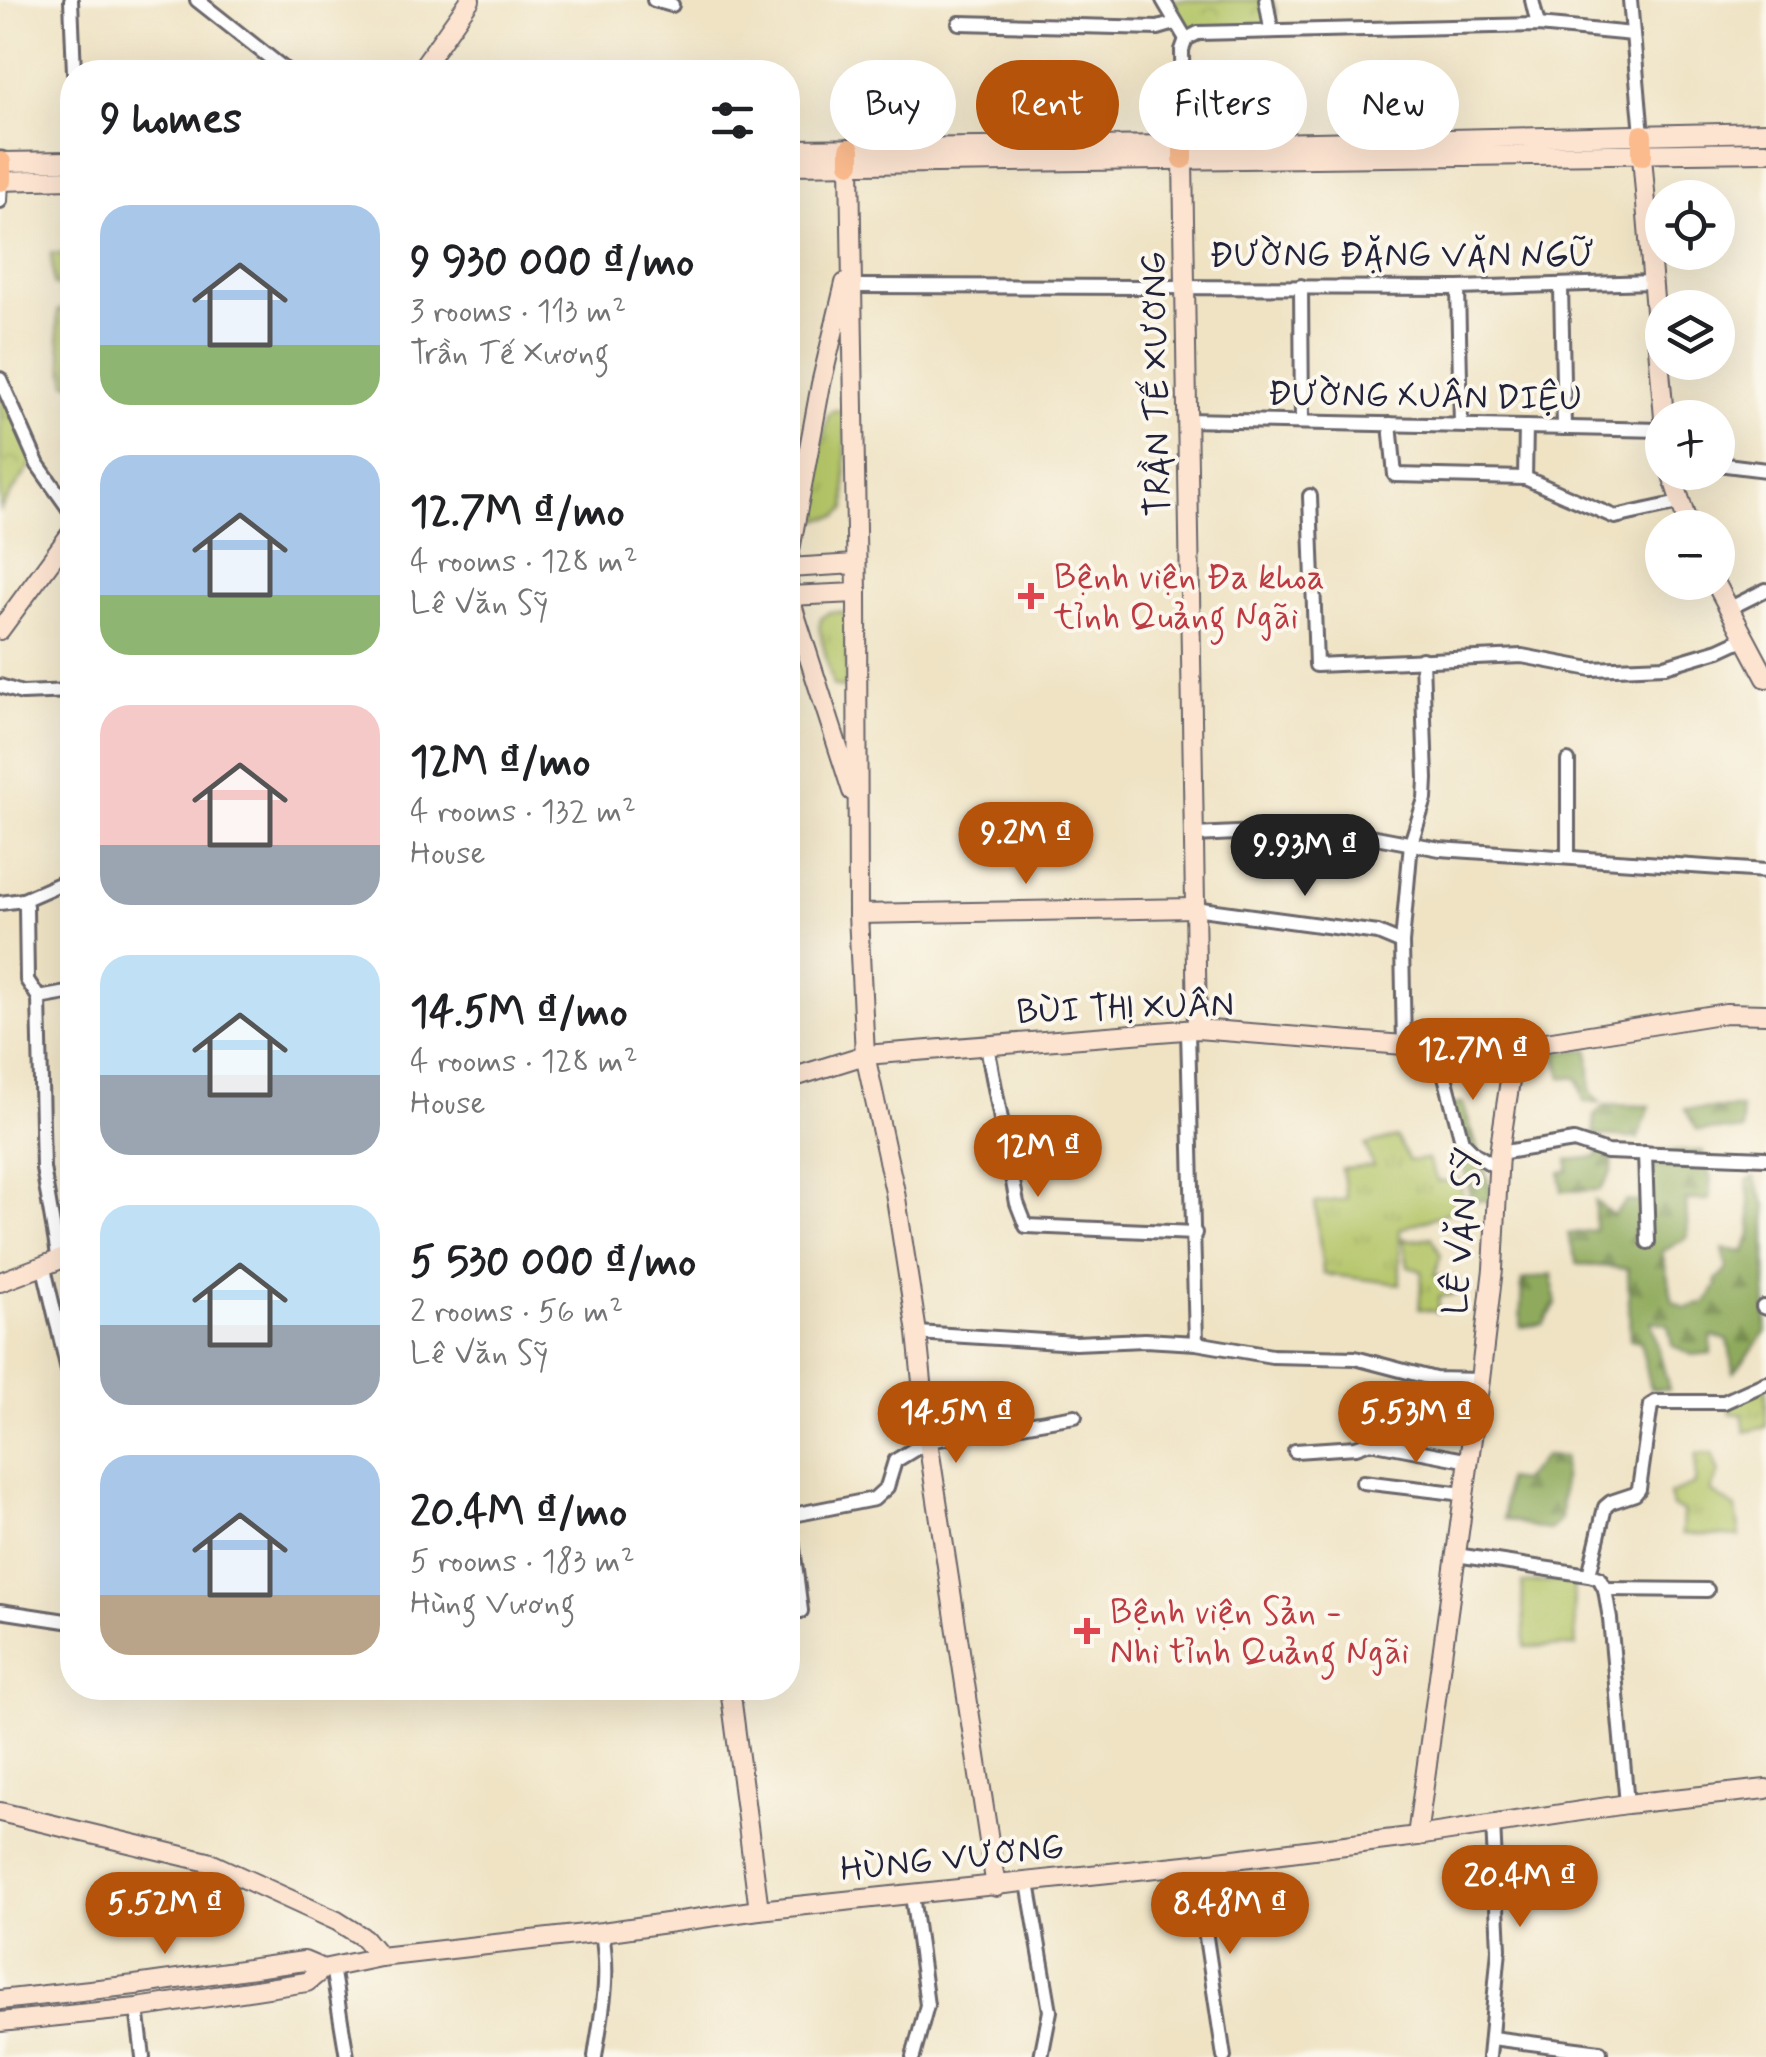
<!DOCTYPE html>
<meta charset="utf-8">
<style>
body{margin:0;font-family:Mynerve,sans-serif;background:#f6f6f6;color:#202124;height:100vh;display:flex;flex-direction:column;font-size:38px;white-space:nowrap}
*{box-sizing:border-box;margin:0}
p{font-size:32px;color:#757577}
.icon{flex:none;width:55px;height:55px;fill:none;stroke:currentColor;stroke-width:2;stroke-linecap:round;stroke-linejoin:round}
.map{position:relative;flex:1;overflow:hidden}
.panel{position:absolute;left:60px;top:60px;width:740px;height:1640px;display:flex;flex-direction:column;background:#fff;border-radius:40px;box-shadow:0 10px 40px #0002}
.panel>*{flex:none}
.hud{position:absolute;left:830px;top:60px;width:785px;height:90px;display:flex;gap:20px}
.tools{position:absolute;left:1645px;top:180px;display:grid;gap:20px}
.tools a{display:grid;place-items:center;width:90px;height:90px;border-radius:50%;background:#fff;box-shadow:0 10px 40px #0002;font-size:50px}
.price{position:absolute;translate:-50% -85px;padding:0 22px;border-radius:35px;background:#b45309;color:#fff;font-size:32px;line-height:65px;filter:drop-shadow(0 2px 5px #0008)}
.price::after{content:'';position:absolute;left:50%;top:60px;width:30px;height:22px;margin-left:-15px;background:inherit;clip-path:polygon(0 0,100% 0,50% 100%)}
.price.current{background:#222;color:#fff}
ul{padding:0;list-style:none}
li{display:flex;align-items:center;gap:30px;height:250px;padding:0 40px}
li span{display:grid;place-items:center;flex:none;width:280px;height:200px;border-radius:30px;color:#555}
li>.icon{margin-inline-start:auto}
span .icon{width:120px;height:120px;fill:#fffc;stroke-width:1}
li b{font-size:42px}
h2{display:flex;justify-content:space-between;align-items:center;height:120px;padding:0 40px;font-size:42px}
.pill{padding:0 35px;border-radius:45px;background:#fff;box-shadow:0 10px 40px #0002;font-size:35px;line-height:90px}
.pill.current{background:#b45309;color:#fff}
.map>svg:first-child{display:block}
.grass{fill:url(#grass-tufts);stroke:#6b7452;stroke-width:2.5}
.forest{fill:url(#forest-firs);stroke:#58664c;stroke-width:2.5}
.park{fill:url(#park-crowns);stroke:#6b7452;stroke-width:2.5}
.pitch{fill:#b4c568;stroke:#6b7452;stroke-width:2.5}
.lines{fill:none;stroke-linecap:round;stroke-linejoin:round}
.street-casing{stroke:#6a666b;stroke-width:18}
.secondary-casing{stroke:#6a666b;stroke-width:22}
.primary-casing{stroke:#6a666b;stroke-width:25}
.street{stroke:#fff;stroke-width:12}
.secondary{stroke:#fde4d1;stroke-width:18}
.primary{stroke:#fbbb8d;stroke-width:20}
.health-dot{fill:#e0444e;stroke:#fbf7ec;stroke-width:4}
.labels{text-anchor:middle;stroke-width:8;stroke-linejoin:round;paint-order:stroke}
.street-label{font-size:35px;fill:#22223b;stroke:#fbf7ec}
.health-label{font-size:35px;fill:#be3a42;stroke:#fbf7ec;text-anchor:start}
</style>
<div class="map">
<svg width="1766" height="2057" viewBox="0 0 1766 2057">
<defs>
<pattern id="grass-tufts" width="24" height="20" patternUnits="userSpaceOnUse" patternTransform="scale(2.5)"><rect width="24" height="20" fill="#b4c568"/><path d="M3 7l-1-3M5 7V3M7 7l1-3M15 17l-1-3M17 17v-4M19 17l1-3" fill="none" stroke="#9aa95b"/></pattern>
<pattern id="forest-firs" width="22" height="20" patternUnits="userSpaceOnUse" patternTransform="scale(2.5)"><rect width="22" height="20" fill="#8faa5c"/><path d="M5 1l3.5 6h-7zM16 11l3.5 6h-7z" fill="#748a4d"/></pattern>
<pattern id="park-crowns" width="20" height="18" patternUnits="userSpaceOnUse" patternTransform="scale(2.5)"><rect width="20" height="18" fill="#b4c568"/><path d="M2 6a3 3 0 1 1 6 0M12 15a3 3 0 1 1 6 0" fill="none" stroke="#9aa95b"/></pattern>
</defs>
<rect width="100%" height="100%" fill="#fbf7ec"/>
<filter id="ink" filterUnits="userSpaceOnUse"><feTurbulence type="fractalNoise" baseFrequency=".01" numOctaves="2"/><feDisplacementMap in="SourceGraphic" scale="20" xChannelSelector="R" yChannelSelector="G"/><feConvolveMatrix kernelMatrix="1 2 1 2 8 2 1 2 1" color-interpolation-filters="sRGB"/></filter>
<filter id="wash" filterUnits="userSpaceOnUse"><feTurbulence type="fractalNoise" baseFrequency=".0048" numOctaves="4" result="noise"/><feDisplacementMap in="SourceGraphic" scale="40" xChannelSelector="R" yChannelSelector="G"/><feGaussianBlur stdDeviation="2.25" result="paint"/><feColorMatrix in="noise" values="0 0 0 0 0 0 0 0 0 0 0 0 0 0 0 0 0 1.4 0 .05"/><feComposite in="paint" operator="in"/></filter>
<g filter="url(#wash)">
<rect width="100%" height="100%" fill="#efe3c4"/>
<g class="grass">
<path d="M841 410 845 415 846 509 838 516 818 520 809 511V505L828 416 832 411Z"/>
<path d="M829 612H841L847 616V685L840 688 833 686 819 628 821 618Z"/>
<path d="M1396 1137 1409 1161 1428 1159 1438 1182 1459 1179 1465 1207 1400 1229V1284L1323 1274 1315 1203 1347 1199 1342 1169 1373 1166 1365 1145Z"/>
<path d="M1432 1237 1441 1255 1435 1276 1457 1278 1458 1294 1439 1297 1438 1312 1419 1309 1422 1271 1408 1267 1403 1238 1409 1240Z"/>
<path d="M1766 1385V1427L1745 1432 1742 1414H1730V1400Z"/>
<path d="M1712 1453 1719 1473 1710 1491 1736 1508 1740 1537 1682 1534 1683 1511 1672 1507 1669 1494 1695 1484 1696 1454Z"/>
</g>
<g class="forest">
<path d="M1589 1049 1591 1093 1600 1102H1584L1577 1078H1562L1555 1052Z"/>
<path d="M1463 1103 1494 1201 1471 1200 1450 1106Z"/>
<path d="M1605 1105 1650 1106 1638 1139 1594 1135V1115Z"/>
<path d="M1741 1108 1743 1131 1697 1130 1685 1109Z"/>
<path d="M1597 1146 1613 1149 1612 1171 1600 1190 1562 1191 1560 1173 1568 1171V1160L1598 1157Z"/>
<path d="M1703 1151 1711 1180 1709 1200H1686L1688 1237 1662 1252 1673 1301 1685 1308 1705 1303 1717 1286 1716 1280 1727 1270 1723 1249 1745 1252 1752 1231 1747 1181 1754 1177 1766 1206V1332L1734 1373 1728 1340 1711 1336V1353L1692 1355 1672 1345 1668 1324 1651 1321 1669 1389H1651L1640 1342 1630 1340 1628 1269 1577 1264 1568 1234 1595 1230V1201L1613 1215 1626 1201 1641 1202 1643 1172 1655 1170 1653 1152Z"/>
<path d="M1552 1274 1556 1305 1543 1324 1520 1327 1522 1280Z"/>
<path d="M1545 1456 1564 1457 1561 1520 1550 1530C1533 1529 1521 1522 1504 1519L1506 1479 1521 1481Z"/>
</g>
<g class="park">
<path d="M1169 0H1272L1277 13 1271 29 1186 39Z"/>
<path d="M51 253 72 255V287L54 285Z"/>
<path d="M58 310H72V384L67 383 57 329Z"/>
<path d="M0 378 36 458 0 510Z"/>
</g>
<path class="pitch" d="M1573 1581 1576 1646 1525 1647 1522 1583Z"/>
</g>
<g filter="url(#ink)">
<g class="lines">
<g class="street-casing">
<g id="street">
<path d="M71 0 74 72"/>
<path d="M197 0 288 72"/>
<path d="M654 0 672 5"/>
<path d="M1163 0 1186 39"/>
<path d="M1266 0 1271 29"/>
<path d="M1532 0 1538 25"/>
<path d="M1630 0 1642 135"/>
<path d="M959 23 1158 28 1175 23"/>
<path d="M1183 145 1182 50 1186 39 1198 33 1538 25 1633 34"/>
<path d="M0 201 1 181"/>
<path d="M853 286 1458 288 1652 282"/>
<path d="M1301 286 1302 422"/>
<path d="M1561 287 1564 428"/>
<path d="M1458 288 1461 425"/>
<path d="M0 379 38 465 72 513"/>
<path d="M1186 420 1662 430"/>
<path d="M1390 424 1395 475 1525 478 1615 517 1679 503"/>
<path d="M1718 464 1766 470"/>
<path d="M1525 478 1526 427"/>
<path d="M1310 496 1316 665 1522 656 1591 669 1665 666 1719 650 1745 638"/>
<path d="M1728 609 1766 590"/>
<path d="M0 686 22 693 72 691"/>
<path d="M1195 835 1316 829 1349 832 1440 849 1766 871"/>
<path d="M1568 857V761"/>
<path d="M23 900 62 883"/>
<path d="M0 903 23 900 26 906 27 980 39 998 72 992"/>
<path d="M1194 908 1378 933 1402 943"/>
<path d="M39 998 43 1168 59 1261"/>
<path d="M1188 1031 1196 1343"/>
<path d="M1404 1045 1402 943 1411 843 1425 799 1426 779 1422 659"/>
<path d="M987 1046 1017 1203 1026 1226 1195 1233"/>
<path d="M1437 1046 1462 1141 1475 1154 1498 1168"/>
<path d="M1499 1153 1574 1141 1607 1152 1766 1158"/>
<path d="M1645 1153 1648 1242"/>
<path d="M44 1268 72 1387"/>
<path d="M1763 1307 1766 1308"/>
<path d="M917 1333 1075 1343 1145 1340 1196 1343 1272 1356 1355 1358 1435 1379 1480 1380"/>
<path d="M1295 1451 1356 1447 1370 1442 1470 1461"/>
<path d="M1363 1482 1464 1494"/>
<path d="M788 1516 874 1499 887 1487 895 1461 928 1441 1075 1416"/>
<path d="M789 1516 801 1611"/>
<path d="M1456 1555 1589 1575"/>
<path d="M1605 1589 1707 1590"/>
<path d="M0 1611 72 1622"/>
<path d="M1627 1804 1610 1619 1605 1589 1599 1578 1589 1575 1605 1507 1611 1502 1635 1494 1639 1489 1651 1405 1656 1402H1724L1766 1383"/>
<path d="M1195 1864 1224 2057"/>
<path d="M1028 1883 1050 2011 1041 2057"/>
<path d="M912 1895 927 2005 913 2057"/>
<path d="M332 1967 347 2057"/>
<path d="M137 2008 143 2057"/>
<path d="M1492 2038 1600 2052"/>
<path d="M595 2057C602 2009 610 1982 602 1932"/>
<path d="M1489 2057 1499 1949 1493 1822"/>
</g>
</g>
<g class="secondary-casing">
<g id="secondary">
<path d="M419 72 470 0"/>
<path d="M788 149 1183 145 1766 132"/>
<path d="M1642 156 1664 418"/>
<path d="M1183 159 1197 1029"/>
<path d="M0 162 72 161"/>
<path d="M850 163 857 593 858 914 865 1055 895 1192 917 1333 928 1441 996 1887"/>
<path d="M788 165 1766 152"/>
<path d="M0 181 72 179"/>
<path d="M1671 472 1689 528"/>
<path d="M788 561 821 384 845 283"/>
<path d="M788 568 856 564"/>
<path d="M788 581 789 596 852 791"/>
<path d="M1715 582 1766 678"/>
<path d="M788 596 857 593"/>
<path d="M0 630 72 532"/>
<path d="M858 914 1194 908"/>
<path d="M788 1079 865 1055 1197 1029 1404 1045 1515 1047 1726 1013 1766 1014"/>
<path d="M0 1282 72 1255"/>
<path d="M730 1688 759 1910"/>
<path d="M0 1812 208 1862 337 1921 364 1938 380 1957"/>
<path d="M1417 1836 1480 1380 1493 1269 1499 1153 1515 1047"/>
<path d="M0 2000 135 1985 304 1961 323 1969"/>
<path d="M0 2022 137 2008 307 1982 323 1969 380 1957 602 1932 759 1910 1195 1864 1417 1836 1627 1804 1766 1789"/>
</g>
</g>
<g class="primary-casing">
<g id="primary">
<path d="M1642 135V156"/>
<path d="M1183 159V145"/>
<path d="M1 162V181"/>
<path d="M850 163V149"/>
</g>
</g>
<use href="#street" class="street"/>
<use href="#secondary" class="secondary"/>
<use href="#primary" class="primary"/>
</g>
</g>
<g class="health-dot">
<path d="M1026 581h10v10h10v10h-10v10h-10v-10h-10v-10h10z"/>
<path d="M1082 1616h10v10h10v10h-10v10h-10v-10h-10v-10h10z"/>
</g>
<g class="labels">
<g class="street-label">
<text x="1402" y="266">ĐƯỜNG ĐẶNG VĂN NGỮ</text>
<text transform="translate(1155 384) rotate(-91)" y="12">TRẦN TẾ XƯƠNG</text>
<text transform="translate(1425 395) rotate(1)" y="12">ĐƯỜNG XUÂN DIỆU</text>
<text transform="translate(1125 1007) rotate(-2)" y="12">BÙI THỊ XUÂN</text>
<text transform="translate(1461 1231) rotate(-85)" y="12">LÊ VĂN SỸ</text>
<text transform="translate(952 1857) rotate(-6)" y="12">HÙNG VƯƠNG</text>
</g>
<g class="health-label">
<text x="1054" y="588">Bệnh viện Đa khoa<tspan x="1054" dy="40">tỉnh Quảng Ngãi</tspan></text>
<text x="1110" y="1623">Bệnh viện Sản -<tspan x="1110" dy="40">Nhi tỉnh Quảng Ngãi</tspan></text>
</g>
</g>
</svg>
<div class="tools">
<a><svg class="icon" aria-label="locate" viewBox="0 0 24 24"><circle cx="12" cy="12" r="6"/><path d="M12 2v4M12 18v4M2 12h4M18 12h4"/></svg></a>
<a><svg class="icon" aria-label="layers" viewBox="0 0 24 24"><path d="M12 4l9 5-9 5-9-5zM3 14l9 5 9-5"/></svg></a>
<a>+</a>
<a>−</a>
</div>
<b class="price" style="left:1026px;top:887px">9.2M ₫</b>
<b class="price current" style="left:1305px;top:899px">9.93M ₫</b>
<b class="price" style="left:1473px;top:1103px">12.7M ₫</b>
<b class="price" style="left:1038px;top:1200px">12M ₫</b>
<b class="price" style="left:956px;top:1466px">14.5M ₫</b>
<b class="price" style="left:1416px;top:1466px">5.53M ₫</b>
<b class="price" style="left:1520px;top:1930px">20.4M ₫</b>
<b class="price" style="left:165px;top:1957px">5.52M ₫</b>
<b class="price" style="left:1230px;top:1957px">8.48M ₫</b>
<div class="hud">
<a class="pill">Buy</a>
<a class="pill current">Rent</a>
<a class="pill">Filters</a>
<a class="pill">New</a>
</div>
<section class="panel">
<h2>9 homes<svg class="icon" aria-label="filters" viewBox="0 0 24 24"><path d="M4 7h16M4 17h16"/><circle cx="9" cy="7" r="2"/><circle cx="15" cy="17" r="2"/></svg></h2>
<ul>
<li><span style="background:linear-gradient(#a9c7e8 70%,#8fb573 0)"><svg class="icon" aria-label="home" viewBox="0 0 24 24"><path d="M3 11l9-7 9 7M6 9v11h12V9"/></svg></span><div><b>9 930 000 ₫/mo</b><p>3 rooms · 113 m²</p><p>Trần Tế Xương</p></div></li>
<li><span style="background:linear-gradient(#a9c7e8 70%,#8fb573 0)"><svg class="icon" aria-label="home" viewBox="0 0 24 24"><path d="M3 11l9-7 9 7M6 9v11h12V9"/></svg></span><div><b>12.7M ₫/mo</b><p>4 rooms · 128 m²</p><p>Lê Văn Sỹ</p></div></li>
<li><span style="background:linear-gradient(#f6c9c9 70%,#9aa5b1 0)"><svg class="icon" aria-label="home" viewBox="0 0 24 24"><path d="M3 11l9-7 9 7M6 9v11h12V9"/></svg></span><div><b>12M ₫/mo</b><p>4 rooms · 132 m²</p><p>House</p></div></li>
<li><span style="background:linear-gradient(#bfe0f5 60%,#9aa5b1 0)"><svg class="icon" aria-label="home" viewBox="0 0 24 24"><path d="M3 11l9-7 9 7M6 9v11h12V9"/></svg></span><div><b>14.5M ₫/mo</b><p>4 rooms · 128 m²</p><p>House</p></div></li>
<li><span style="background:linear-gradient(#bfe0f5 60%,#9aa5b1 0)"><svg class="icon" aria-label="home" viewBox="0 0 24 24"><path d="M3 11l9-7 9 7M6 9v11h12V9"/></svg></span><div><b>5 530 000 ₫/mo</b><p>2 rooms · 56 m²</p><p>Lê Văn Sỹ</p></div></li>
<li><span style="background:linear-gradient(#a9c7e8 70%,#b9a48a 0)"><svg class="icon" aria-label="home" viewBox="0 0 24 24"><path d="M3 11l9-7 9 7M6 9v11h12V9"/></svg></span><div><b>20.4M ₫/mo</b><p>5 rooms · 183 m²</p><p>Hùng Vương</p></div></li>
</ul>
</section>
</div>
